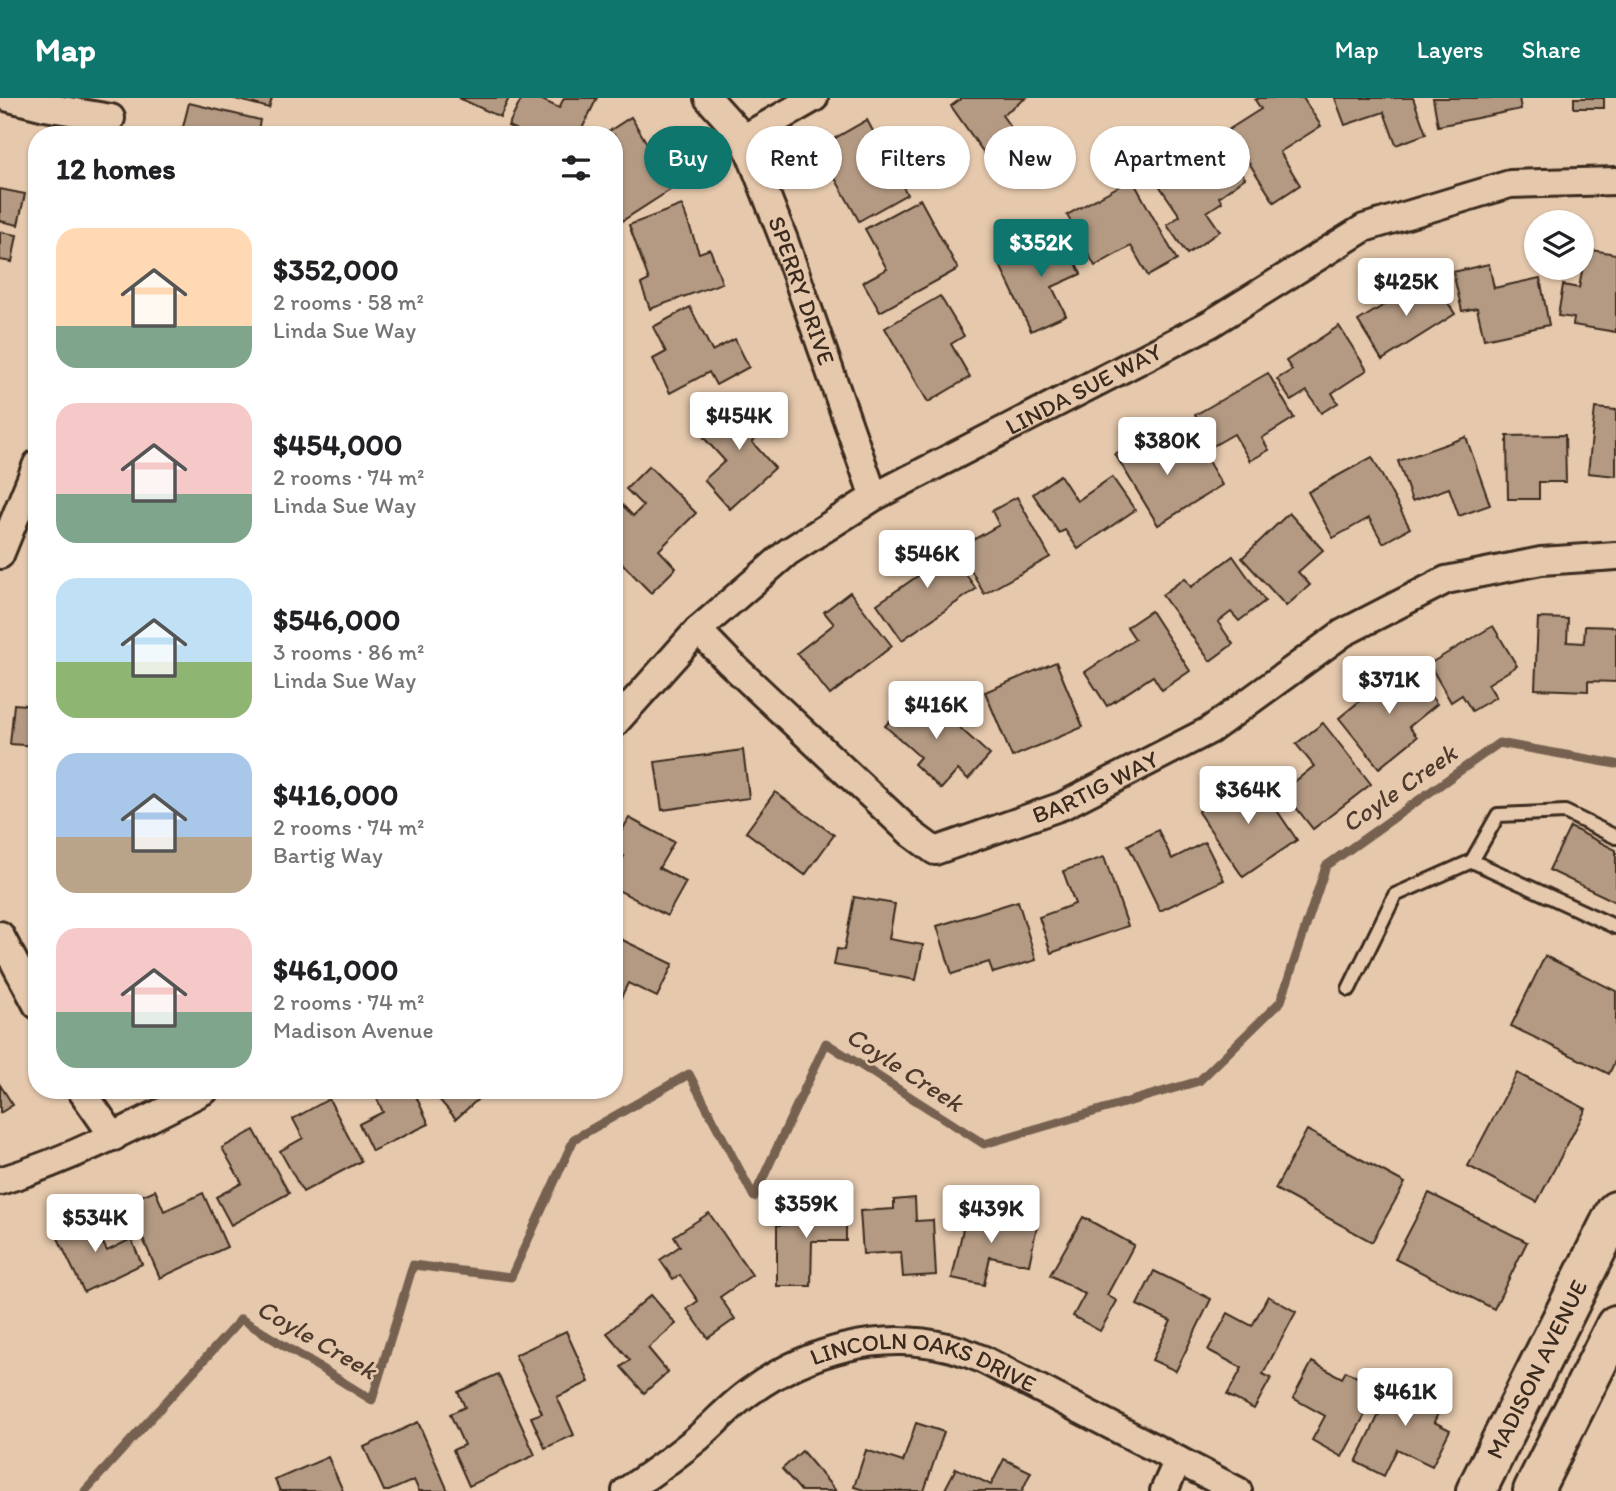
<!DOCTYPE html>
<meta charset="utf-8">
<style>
body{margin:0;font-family:Itim,sans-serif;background:#f6f6f6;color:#202124;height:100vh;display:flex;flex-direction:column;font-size:26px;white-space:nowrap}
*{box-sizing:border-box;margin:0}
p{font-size:23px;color:#757577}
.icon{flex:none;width:38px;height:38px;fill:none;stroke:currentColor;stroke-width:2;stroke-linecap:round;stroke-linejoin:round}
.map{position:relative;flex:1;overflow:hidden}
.drawer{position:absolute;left:28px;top:28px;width:595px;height:973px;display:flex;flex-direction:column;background:#fff;border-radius:28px;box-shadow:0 2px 5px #0004}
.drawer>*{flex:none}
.guide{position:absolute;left:644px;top:28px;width:665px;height:63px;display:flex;gap:14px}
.tools{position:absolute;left:1524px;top:112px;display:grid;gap:14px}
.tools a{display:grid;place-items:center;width:70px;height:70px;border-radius:50%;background:#fff;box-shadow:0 2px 5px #0004;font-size:35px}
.price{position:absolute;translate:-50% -60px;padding:0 16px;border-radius:7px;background:#fff;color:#222;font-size:23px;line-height:46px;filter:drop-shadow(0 2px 4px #0008)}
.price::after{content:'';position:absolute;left:50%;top:42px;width:21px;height:16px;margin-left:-10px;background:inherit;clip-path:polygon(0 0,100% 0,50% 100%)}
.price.active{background:#0f766e;color:#fff}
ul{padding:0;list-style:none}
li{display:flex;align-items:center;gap:21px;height:175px;padding:0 28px}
li span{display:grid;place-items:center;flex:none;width:196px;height:140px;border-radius:21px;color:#555}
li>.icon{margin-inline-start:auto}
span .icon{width:84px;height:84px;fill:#fffc;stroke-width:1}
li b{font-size:30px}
h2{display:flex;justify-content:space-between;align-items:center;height:84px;padding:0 28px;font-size:30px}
.chip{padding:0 24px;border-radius:32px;background:#fff;box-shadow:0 2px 5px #0004;font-size:24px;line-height:63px}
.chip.active{background:#0f766e;color:#fff}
header{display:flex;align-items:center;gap:42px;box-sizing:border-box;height:98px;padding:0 35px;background:#0f766e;color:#fff}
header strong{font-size:33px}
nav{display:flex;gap:38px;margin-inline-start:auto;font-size:24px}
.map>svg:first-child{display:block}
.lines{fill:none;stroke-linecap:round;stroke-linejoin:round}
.stream{stroke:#766150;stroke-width:9}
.building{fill:#b49a83;stroke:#3b2a1e;stroke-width:2}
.lane-casing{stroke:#3b2a1e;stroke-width:18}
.street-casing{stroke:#3b2a1e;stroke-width:32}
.primary-casing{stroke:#3b2a1e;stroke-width:44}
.lane{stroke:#e6c9ad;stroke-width:12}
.street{stroke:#e6c9ad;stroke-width:26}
.primary{stroke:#e6c9ad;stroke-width:38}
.labels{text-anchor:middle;stroke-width:5;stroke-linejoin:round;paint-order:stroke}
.street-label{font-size:24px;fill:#3b2a1e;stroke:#e6c9ad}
.water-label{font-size:26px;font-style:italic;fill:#4f3c2f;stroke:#e6c9ad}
</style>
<header>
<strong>Map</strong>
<nav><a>Map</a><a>Layers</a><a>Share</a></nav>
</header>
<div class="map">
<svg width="1616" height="1393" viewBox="0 0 1616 1393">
<rect width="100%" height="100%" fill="#e6c9ad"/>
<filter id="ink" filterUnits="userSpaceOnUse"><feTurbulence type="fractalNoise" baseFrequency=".0143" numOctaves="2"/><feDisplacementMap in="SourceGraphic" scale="14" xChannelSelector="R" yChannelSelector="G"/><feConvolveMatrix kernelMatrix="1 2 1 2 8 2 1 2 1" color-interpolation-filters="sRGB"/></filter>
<g filter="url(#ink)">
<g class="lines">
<path class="stream" d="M85 1393 241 1221 372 1302 413 1167 511 1179 574 1041 689 976 754 1099 826 945 984 1046 1199 983 1281 903 1326 768 1499 645 1616 666"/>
</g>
<g class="building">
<path d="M232 0H272L269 10Z"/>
<path d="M459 0H509L500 19Z"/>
<path d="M522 0H538L559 10 564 0H597L579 37H527L508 28Z"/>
<path d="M962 0H1026L1002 17 1018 40 989 62 951 8Z"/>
<path d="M1259 0H1303L1321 28 1280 54 1300 87 1274 104 1228 32 1261 11 1255 2Z"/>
<path d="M1335 0H1413L1426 36 1396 47 1384 14 1345 27Z"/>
<path d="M1433 0H1519L1521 11 1438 28Z"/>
<rect x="1574" y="0" width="30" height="10"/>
<path d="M189 5 260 22 257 37H181Z"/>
<path d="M631 19 657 62 667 56 684 83 622 123 614 110V80L620 76 614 67V37H603Z"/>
<path d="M867 22 907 96 859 123 818 50Z"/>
<path d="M1223 47 1245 80 1219 99 1222 104 1207 114 1220 133 1187 156 1167 127 1180 118 1154 80 1174 66 1181 76Z"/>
<path d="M1132 81 1177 162 1148 178 1131 148 1095 168 1067 117Z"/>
<path d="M0 91 25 96 18 127 0 123Z"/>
<path d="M920 101 958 171 880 214 863 184 887 171 865 131Z"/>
<path d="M682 107 699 155 710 151 722 185 650 211 641 186 649 182 629 127Z"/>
<path d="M0 134 17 137 12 164 0 162Z"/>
<path d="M1062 135 1081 176 1052 189 1066 217 1031 233 999 165Z"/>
<path d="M1586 151 1616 156V234L1573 227 1574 220 1558 218 1563 187 1579 190Z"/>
<path d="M1489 166 1494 190 1540 180 1549 227 1484 241 1477 210 1462 213 1453 174Z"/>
<path d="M1431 178 1455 216 1382 262 1358 223Z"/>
<path d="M940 198 964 238 951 246 970 279 928 304 885 230Z"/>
<path d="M690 209 712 253 735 241 749 269 716 287 709 274 670 295 653 261 666 254 653 229Z"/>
<path d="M1339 228 1367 272 1332 295 1338 305 1321 315 1307 293 1291 303 1277 281 1292 272 1286 263Z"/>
<path d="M1268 275 1294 320 1262 340 1269 352 1250 363 1234 336 1213 348 1195 317Z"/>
<path d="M750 297 774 323 752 344 775 370 730 411 704 382 725 363 704 340Z"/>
<path d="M1595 310 1616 312V378L1588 375Z"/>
<path d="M1153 333 1174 367 1201 351 1222 387 1158 427 1115 356Z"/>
<path d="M1565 337 1566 384H1539V401H1508L1507 338Z"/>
<path d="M1466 339 1490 407 1459 418 1449 390 1412 403 1398 363Z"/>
<path d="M1372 359 1410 430 1383 445 1369 420 1333 440 1308 394Z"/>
<path d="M649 368 696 415 659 452 676 470 651 495 614 457V398L633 418 643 408 626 391Z"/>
<path d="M1060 377 1077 403 1112 379 1135 412 1078 451 1065 432 1059 435 1033 396Z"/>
<path d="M1017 399 1050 459 984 496 959 450 999 427 992 413Z"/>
<path d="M1289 415 1323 452 1298 474 1310 487 1286 508 1242 460Z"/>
<path d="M940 438 976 491 902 542 877 506 922 475 910 458Z"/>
<path d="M1233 458 1265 503 1239 523 1231 514 1218 524 1233 546 1210 563 1162 497 1185 480 1191 489Z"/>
<path d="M850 494 892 548 830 597 797 555 834 526 824 514Z"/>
<path d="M1151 513 1190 573 1162 592 1153 578 1107 608 1085 574 1135 541 1127 529Z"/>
<path d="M1538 520 1568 521 1567 544 1584 545 1585 528 1616 529V584L1588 583V593L1535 591Z"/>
<path d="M1493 528 1517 568 1488 586 1496 599 1472 613 1462 597 1451 604 1429 566Z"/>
<path d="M1056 564 1083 629 1012 659 985 594Z"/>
<path d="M1405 566 1437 606 1409 629 1417 639 1379 670 1339 620Z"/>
<path d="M918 592 990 657 968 681 958 672 941 691 914 666 920 659 885 628Z"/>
<path d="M14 606 37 608V648L10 646Z"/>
<path d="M1323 625 1371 686 1313 731 1283 693 1314 668 1296 646Z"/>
<path d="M743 652 749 700 662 712 655 664Z"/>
<path d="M1253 677 1297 742 1243 779 1198 714Z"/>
<path d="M775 694 834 737 805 777 746 734Z"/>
<path d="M629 720 674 744 659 770 686 784 667 818 614 790V776L624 758 614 752V747Z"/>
<path d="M1570 729 1616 752V804L1549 772Z"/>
<path d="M1158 732 1172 761 1205 744 1224 782 1160 813 1128 747Z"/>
<path d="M1104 759 1128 828 1051 855 1039 819 1075 806 1063 773Z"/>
<path d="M854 799 895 806 889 841 923 847 916 882 834 867 837 851 844 852Z"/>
<path d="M1018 803 1036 862 993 875 989 864 952 876 937 828Z"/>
<path d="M614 838 673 866 657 899 628 885 614 914Z"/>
<path d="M1545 858 1616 893V961L1609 976 1511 928Z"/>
<path d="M1517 975 1586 1011 1537 1104 1468 1068Z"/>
<path d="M0 987 13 1007 0 1015Z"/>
<path d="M373 992H413L429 1026 372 1053 359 1026 383 1014Z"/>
<path d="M431 992H488L456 1021Z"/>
<path d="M329 1001 361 1063 303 1094 280 1053 303 1040 293 1021Z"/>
<path d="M254 1032 289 1095 231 1127 216 1099 242 1085 222 1050Z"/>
<path d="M1307 1032 1405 1085 1372 1144 1275 1091Z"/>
<path d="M155 1092 164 1113 203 1095 227 1149 160 1180 127 1104Z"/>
<path d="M1429 1095 1527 1144 1494 1211 1395 1161Z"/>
<path d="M915 1100 916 1123 933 1122 936 1177 903 1179 901 1154 863 1156 860 1113 894 1111V1102Z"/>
<path d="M785 1107H846V1143H812L811 1188H777V1127H785Z"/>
<path d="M967 1113 1037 1128 1029 1167 990 1159 984 1187 952 1180Z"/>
<path d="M709 1115 752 1177 720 1199 735 1221 708 1240 687 1211 698 1203 680 1177 673 1181 660 1162 680 1148 674 1138Z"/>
<path d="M89 1117 107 1153 131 1141 142 1166 84 1194 55 1134Z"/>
<path d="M1083 1119 1134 1147 1107 1197 1117 1203 1100 1233 1073 1218 1085 1196 1050 1177Z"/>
<path d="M1154 1173 1211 1201 1176 1273 1152 1262 1171 1223 1137 1207Z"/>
<path d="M651 1197 676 1226 648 1250 668 1274 644 1295 621 1269 630 1262 607 1235Z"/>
<path d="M1268 1198 1296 1214 1263 1276 1271 1280 1254 1311 1227 1297 1242 1270 1208 1252 1228 1215 1252 1228Z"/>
<path d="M566 1233 589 1284 557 1299 574 1337 545 1350 531 1319 542 1315 515 1257Z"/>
<path d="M1312 1264 1342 1280 1346 1273 1379 1291 1342 1359 1312 1342 1325 1318 1293 1300Z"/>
<path d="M498 1276 535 1357 469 1388 453 1352 464 1347 450 1316 465 1309 458 1294Z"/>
<path d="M1398 1277 1445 1300 1434 1324 1450 1332 1432 1368 1397 1351 1384 1378 1356 1364Z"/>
<path d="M418 1324 448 1393H419L414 1382 389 1393H384L364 1349Z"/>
<path d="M916 1325 944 1334 924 1393H867L854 1389 866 1352 903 1364Z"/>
<path d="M802 1353 836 1393H801L782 1371Z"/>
<path d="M328 1359 343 1393H280L275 1382Z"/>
<path d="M1004 1361 1031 1374 1022 1393H944L956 1370 991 1387Z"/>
</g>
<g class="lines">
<g class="lane-casing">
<g id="lane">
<path d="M1616 739 1565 714 1498 717 1472 763 1616 829"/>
<path d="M1349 891 1395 797 1472 763"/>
</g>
</g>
<g class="street-casing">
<g id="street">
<path d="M9 0 45 9 111 20"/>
<path id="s1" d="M708 0 744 40 784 142 874 399"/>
<path d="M744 40 814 0"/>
<path d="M0 457 37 366"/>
<path id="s2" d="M698 532 728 563 912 736 935 753 1062 708 1210 632 1343 535 1446 482 1541 463 1616 458"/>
<path id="s3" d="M614 626 698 532 788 454 874 399 1210 226 1364 130 1510 86 1616 83"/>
<path d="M0 837 37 907"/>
<path d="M81 992 114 1039"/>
<path d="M0 1083C72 1061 139 1026 205 992"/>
<path id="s4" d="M626 1393C651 1376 675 1359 699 1339 716 1324 732 1306 751 1293 807 1253 879 1232 947 1249 959 1251 971 1257 982 1261L1238 1393"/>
<path d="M1164 1393 1178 1362"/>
</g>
</g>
<g class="primary-casing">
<g id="primary">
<path id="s5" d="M1476 1393 1616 1113"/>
<path d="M1533 1393 1616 1227"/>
</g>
</g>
<use href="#lane" class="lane"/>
<use href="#street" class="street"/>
<use href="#primary" class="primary"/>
</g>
</g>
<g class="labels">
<g class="street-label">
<text dy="8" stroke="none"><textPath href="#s1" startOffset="217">SPERRY DRIVE</textPath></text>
<text dy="8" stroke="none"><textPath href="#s3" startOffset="583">LINDA SUE WAY</textPath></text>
<text dy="8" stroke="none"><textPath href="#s2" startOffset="497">BARTIG WAY</textPath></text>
<text dy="8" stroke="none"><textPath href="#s5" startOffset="136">MADISON AVENUE</textPath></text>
<text dy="8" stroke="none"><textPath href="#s4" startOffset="346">LINCOLN OAKS DRIVE</textPath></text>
</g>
<g class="water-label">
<text transform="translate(1399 690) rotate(-35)" y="9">Coyle Creek</text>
<text transform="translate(905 971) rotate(33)" y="9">Coyle Creek</text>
<text transform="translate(317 1241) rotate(30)" y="9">Coyle Creek</text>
</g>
</g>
</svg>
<div class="tools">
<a><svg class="icon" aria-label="layers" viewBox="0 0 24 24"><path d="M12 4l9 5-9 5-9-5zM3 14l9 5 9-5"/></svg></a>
</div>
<b class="price active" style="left:1041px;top:181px">$352K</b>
<b class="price" style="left:1406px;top:220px">$425K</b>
<b class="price" style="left:739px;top:354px">$454K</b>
<b class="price" style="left:1167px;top:379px">$380K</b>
<b class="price" style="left:927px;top:492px">$546K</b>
<b class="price" style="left:1389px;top:618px">$371K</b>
<b class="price" style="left:936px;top:643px">$416K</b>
<b class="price" style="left:1248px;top:728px">$364K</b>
<b class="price" style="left:806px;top:1142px">$359K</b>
<b class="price" style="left:991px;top:1147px">$439K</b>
<b class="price" style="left:95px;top:1156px">$534K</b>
<b class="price" style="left:1405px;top:1330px">$461K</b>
<div class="guide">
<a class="chip active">Buy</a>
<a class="chip">Rent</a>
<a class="chip">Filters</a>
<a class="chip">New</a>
<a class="chip">Apartment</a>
</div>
<section class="drawer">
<h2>12 homes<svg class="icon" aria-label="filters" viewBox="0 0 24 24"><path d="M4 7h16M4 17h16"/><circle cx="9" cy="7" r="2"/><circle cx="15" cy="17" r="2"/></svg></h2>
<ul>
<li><span style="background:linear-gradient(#ffd9b3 70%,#7fa58c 0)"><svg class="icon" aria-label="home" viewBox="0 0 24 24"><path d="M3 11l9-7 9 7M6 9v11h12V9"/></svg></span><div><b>$352,000</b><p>2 rooms · 58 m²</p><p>Linda Sue Way</p></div></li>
<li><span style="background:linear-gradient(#f6c9c9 65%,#7fa58c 0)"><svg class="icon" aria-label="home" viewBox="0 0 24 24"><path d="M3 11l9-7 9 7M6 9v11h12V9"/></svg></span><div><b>$454,000</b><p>2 rooms · 74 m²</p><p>Linda Sue Way</p></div></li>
<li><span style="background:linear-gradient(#bfe0f5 60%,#8fb573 0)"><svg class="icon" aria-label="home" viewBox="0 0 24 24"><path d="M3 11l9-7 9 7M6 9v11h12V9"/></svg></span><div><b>$546,000</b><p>3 rooms · 86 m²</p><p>Linda Sue Way</p></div></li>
<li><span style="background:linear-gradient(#a9c7e8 60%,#b9a48a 0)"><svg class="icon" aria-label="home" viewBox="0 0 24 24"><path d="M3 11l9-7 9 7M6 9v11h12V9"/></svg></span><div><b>$416,000</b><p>2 rooms · 74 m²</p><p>Bartig Way</p></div></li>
<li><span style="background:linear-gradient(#f6c9c9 60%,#7fa58c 0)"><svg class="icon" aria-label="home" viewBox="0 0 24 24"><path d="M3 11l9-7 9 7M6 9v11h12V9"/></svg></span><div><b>$461,000</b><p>2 rooms · 74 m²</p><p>Madison Avenue</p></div></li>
</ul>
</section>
</div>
